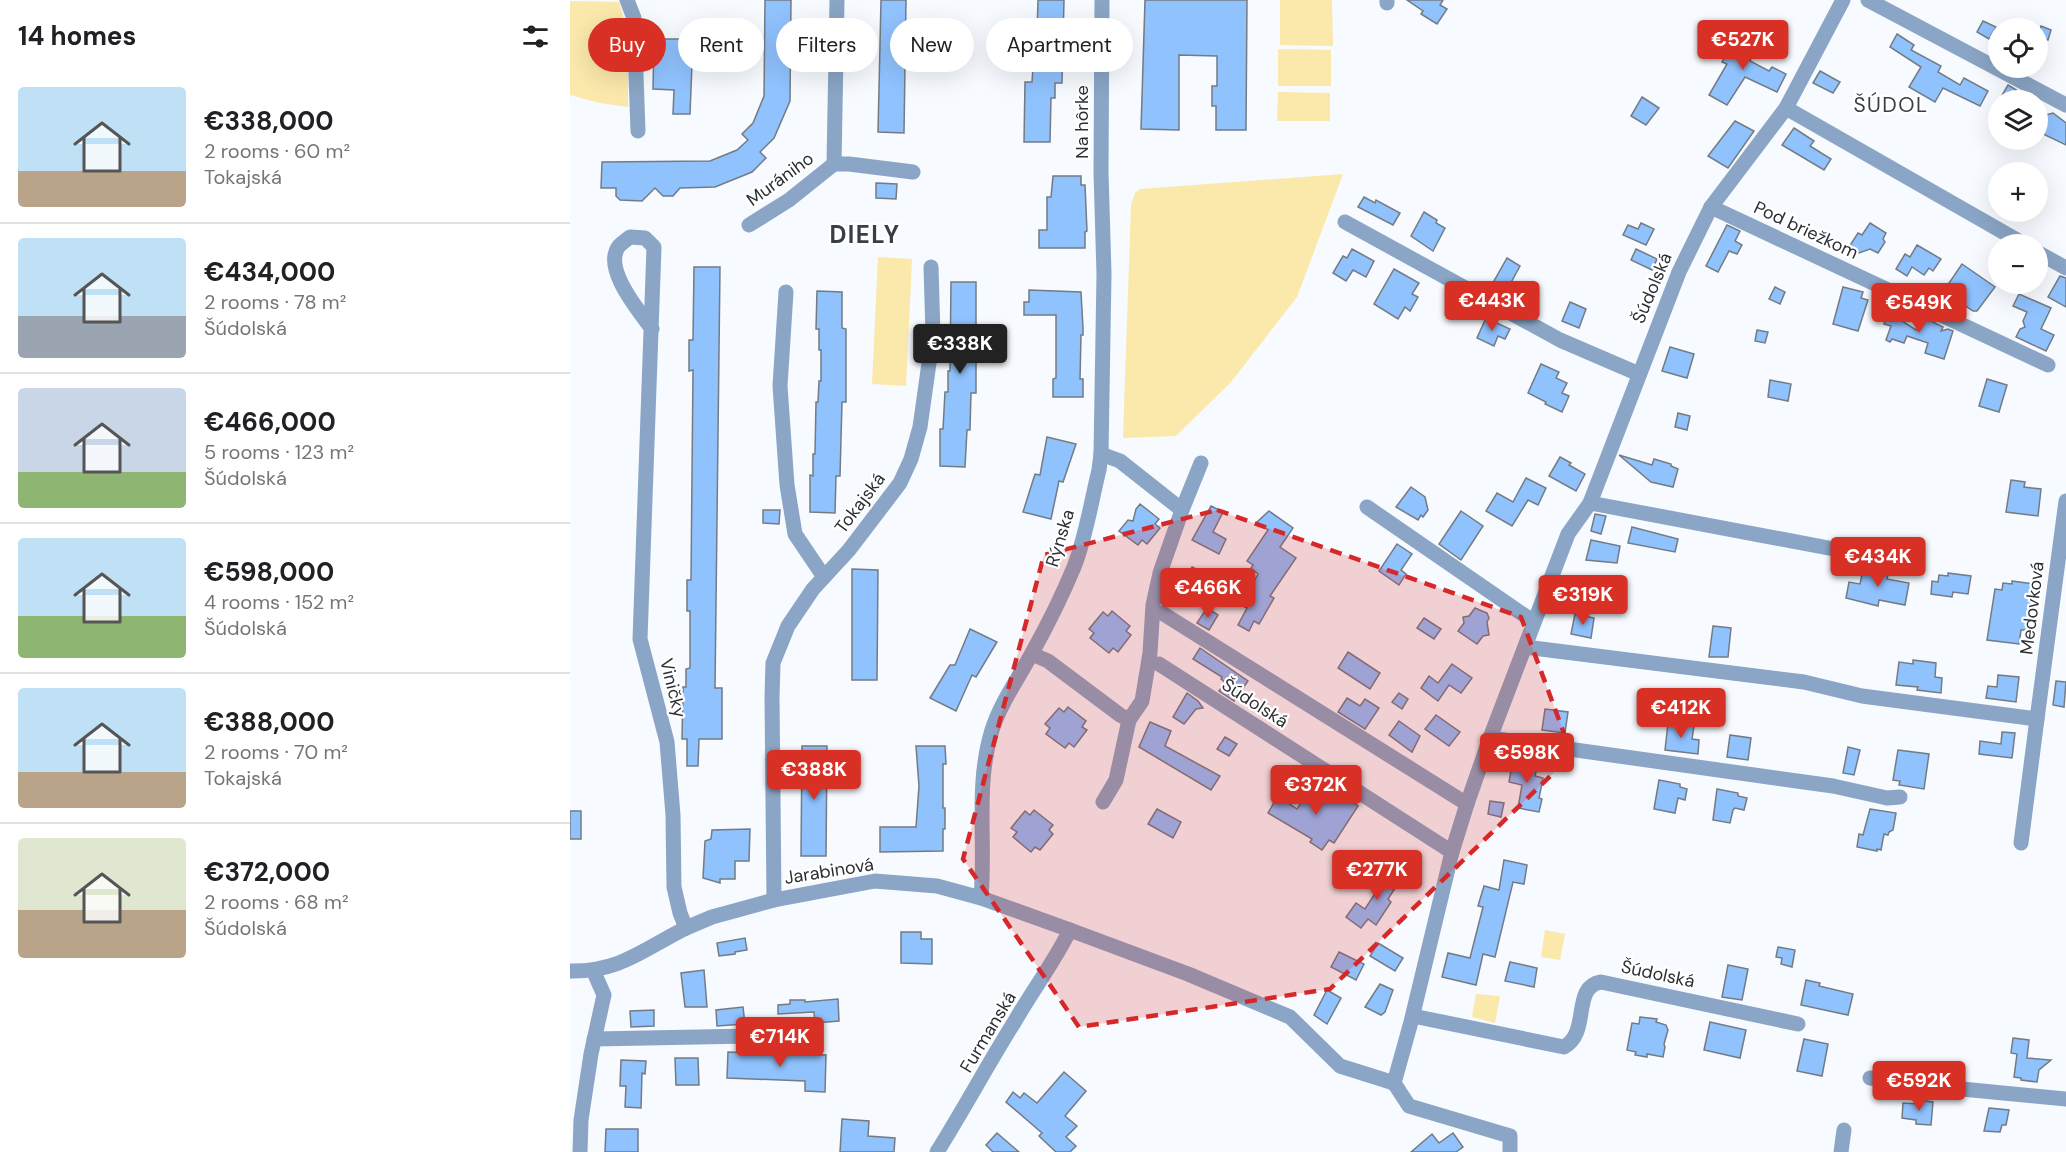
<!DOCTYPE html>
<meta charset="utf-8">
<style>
body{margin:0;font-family:"DM Sans",sans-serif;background:#f2f2f2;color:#202124;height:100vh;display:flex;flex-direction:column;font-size:22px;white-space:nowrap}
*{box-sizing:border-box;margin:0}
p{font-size:20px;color:#757577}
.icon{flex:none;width:33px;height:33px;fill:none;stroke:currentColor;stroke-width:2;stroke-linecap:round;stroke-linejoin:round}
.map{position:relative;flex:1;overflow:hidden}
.sheet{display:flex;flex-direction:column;background:#fff;width:570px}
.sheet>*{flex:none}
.banner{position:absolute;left:18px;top:18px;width:570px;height:54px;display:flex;gap:12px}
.tools{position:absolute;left:1418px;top:18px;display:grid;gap:12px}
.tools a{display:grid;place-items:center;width:60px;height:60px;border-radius:50%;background:#fff;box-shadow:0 6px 24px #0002;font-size:30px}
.price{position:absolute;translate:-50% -51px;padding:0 14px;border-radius:6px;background:#d93025;color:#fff;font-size:20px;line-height:39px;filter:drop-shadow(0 2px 3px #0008)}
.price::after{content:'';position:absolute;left:50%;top:36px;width:18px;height:14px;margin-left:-9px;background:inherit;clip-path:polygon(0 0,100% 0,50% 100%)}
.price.current{background:#222;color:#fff}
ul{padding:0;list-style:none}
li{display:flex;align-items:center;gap:18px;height:150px;padding:0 18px}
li+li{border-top:2px solid #e0e0e0}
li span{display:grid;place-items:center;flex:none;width:168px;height:120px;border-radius:6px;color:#555}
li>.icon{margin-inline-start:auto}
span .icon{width:72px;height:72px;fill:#fffc;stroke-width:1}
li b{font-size:26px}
h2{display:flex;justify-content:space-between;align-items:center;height:72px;padding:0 18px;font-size:26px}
.pill{padding:0 21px;border-radius:27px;background:#fff;box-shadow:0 6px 24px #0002;font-size:21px;line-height:54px}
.pill.current{background:#d93025;color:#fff}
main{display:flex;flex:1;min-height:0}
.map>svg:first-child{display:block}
.green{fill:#fbe8ab}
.building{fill:#90c2fe;stroke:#737b84;stroke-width:1.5}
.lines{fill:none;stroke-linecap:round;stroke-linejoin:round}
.street{stroke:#8aa5c5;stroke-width:15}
.marked{fill:#d62828;fill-opacity:0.2;stroke:#d62828;stroke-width:4.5;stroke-dasharray:12 8;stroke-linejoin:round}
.labels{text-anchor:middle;stroke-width:4.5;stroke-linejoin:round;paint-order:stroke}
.street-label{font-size:18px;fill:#2c2f33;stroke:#fff}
.quarter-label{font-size:21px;letter-spacing:1.5px;fill:#383e46;stroke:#fff}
.district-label{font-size:24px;font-weight:bold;letter-spacing:1.5px;fill:#383e46;stroke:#fff}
</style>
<main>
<section class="sheet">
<h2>14 homes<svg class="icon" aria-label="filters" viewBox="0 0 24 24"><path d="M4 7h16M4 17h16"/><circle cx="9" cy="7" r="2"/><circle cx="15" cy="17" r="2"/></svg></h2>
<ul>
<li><span style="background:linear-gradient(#bfe0f5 70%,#b9a48a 0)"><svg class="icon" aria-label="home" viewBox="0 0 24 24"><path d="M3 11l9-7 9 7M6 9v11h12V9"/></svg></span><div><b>€338,000</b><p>2 rooms · 60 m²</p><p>Tokajská</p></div></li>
<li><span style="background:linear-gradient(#bfe0f5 65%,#9aa5b1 0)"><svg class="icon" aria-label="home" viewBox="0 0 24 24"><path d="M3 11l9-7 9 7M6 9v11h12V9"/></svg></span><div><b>€434,000</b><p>2 rooms · 78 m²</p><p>Šúdolská</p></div></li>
<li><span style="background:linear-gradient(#c9d6e8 70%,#8fb573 0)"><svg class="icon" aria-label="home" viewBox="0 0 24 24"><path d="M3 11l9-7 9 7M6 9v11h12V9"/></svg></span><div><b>€466,000</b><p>5 rooms · 123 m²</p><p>Šúdolská</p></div></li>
<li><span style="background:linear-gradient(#bfe0f5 65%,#8fb573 0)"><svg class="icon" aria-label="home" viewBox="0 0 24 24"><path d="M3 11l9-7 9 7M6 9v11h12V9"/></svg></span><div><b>€598,000</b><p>4 rooms · 152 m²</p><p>Šúdolská</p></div></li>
<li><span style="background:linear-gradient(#bfe0f5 70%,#b9a48a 0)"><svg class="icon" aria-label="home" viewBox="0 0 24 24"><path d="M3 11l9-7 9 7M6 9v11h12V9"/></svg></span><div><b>€388,000</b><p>2 rooms · 70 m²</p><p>Tokajská</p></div></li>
<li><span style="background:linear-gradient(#dfe7d0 60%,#b9a48a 0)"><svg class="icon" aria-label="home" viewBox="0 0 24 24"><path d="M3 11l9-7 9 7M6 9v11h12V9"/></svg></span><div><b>€372,000</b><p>2 rooms · 68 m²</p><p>Šúdolská</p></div></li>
</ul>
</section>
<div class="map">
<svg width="1496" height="1152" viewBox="0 0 1496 1152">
<rect width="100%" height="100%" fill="#f7fafe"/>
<g class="green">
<path d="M710 0H762L763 46 710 45Z"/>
<path d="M0 1 49 2 58 34V107L30 103 0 95Z"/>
<path d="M708 49 761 50V86H708Z"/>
<path d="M708 92 760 93V121H707Z"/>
<path d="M773 174 727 297 661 382 606 436 553 438 561 205 565 193 570 189Z"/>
<path d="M308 257 342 259 336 386 302 384Z"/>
<path d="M975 930 995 934 990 960 971 957Z"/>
<path d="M906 994 930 996 925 1023 902 1017Z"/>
</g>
<g class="building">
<path d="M195 0H221L220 101 204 138 190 152 196 158 182 172 145 187 110 188 103 196H93L85 188 72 201 50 200 46 196V188H31L32 162 140 161 167 150 178 140 172 134 183 123 194 96Z"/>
<path d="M311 0H336L334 133 308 132Z"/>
<path d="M468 0H494L492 83H485V98H481L480 142H454L455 82H462L463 67H466Z"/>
<path d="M575 0H677L676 130H646V106H642V86H647V56L609 55V130L571 129Z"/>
<path d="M837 0H873L870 5 877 9 867 24 851 14 853 11Z"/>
<path d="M1413 21 1426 27 1419 39 1407 32Z"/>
<path d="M1471 26 1481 30 1478 40 1467 36Z"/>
<path d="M1170 33 1187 42 1180 61 1199 71 1202 67 1216 74 1207 92 1175 77 1157 105 1139 95 1157 64 1152 62 1164 40 1166 41Z"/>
<path d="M1327 34 1344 45 1341 50 1371 66 1368 72 1390 85 1394 78 1418 91 1410 106 1373 88 1365 102 1339 87 1351 67 1320 47Z"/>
<path d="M84 39H123L120 114H103L104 90 83 89Z"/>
<path d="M1250 71 1270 82 1263 93 1243 83Z"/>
<path d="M1438 85 1448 91 1443 100H1437L1431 97Z"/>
<path d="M1072 97 1089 108 1076 125 1061 116Z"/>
<path d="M1467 111 1476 115 1483 113 1496 123V145L1467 131Z"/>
<path d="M1165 121 1184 131 1158 168 1138 156Z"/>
<path d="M1224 128 1244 141 1240 146 1261 159 1254 170 1212 145Z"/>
<path d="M483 176H511V185H515L517 231 515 232V248H469V230H477V197H481Z"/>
<path d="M306 183 327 184 326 199 306 198Z"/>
<path d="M794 197 805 203 806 200 830 213 823 225 788 207Z"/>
<path d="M854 212 867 220 866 223 875 228 863 251 841 236Z"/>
<path d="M1071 223 1084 229 1076 245 1053 235 1058 225 1068 229Z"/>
<path d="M1300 223 1316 233 1313 239 1315 242 1308 253 1300 249 1289 253 1279 247 1288 233 1292 235Z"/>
<path d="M1157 225 1170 231 1165 241 1172 245 1167 254 1159 251 1148 272 1136 266Z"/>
<path d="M1347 245 1371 259 1363 271 1359 268 1354 275 1342 267 1337 276 1326 269 1335 254 1340 257Z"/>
<path d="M782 249 804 261 796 277 783 270 776 281 763 273 773 256 777 258Z"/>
<path d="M1066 249 1087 259 1082 270 1061 260Z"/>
<path d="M937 258 950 266 938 288 924 281Z"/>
<path d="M1392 264 1425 287 1407 311H1403L1384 298 1389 290 1379 283Z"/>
<path d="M124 267H150L145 688H152V739H129L128 766H117V739H112L113 687H116V669L120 668V611H117V580H121L123 370 119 371V340H123Z"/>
<path d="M824 269 849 283 842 294 848 297 840 311 835 307 828 319 804 304Z"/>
<path d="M1490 276 1496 278V307L1478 297Z"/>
<path d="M381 282H406V393H401L400 430H397L395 467 370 466V429H373L375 392H378V371H380Z"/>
<path d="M1205 287 1215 292 1210 304 1199 299Z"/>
<path d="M1273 287 1293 292 1291 298 1298 300 1288 331 1263 324Z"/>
<path d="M459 290 511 292 513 328V335H511L510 379H513V397H483V379L486 378V315H454V302H459Z"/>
<path d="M247 291 272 292V328L276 329V402H272L270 476H266L265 513 240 512V475L243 476V454H245L246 402H248L249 381H251V350H249V329H246Z"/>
<path d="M1449 294 1481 308 1471 329 1484 335 1476 351 1446 337 1450 329 1455 327 1453 321 1457 312 1443 306Z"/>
<path d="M1000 302 1016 309 1009 328 992 321Z"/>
<path d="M1326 309 1337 313 1332 321 1346 330 1355 318 1373 327 1371 331 1378 329 1383 331 1374 359 1355 353 1358 343 1337 336 1334 343 1322 339 1320 342 1316 340 1321 326 1314 324 1318 312 1324 314Z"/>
<path d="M916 318 940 329 935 339 928 336 924 346 907 338Z"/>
<path d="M1187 330 1198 332 1195 343 1185 341Z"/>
<path d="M1100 347 1124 354 1117 378 1092 371Z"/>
<path d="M971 364 989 372 986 378 997 383 992 393 999 396 992 412 975 404 976 402 958 393Z"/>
<path d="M1417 379 1437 385 1429 412 1409 406Z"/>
<path d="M1200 380 1221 384 1218 401 1198 397Z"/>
<path d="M1108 413 1120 416 1117 430 1105 427Z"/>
<path d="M477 437 506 444 493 482 489 481 481 519 453 512 465 474 470 475Z"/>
<path d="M1049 455 1082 465 1084 459 1101 464V466L1108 469 1103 487 1081 482Z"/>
<path d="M990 457 1001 463 999 465 1015 474 1006 491 979 476Z"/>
<path d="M956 478 976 488 968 505 958 500 942 526 916 511 927 493 943 502Z"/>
<path d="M1441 480 1455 482 1454 487 1471 489 1468 516 1436 512Z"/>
<path d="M841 487 855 497 858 510 853 517 851 515 848 520 826 507Z"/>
<path d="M570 504 589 519 585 524 590 528 577 544 572 540 568 545 549 531 558 520 563 521 566 509Z"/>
<path d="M641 506 653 512 643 532 656 539 649 554 622 540Z"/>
<path d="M193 510H210L209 524 193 523Z"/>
<path d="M699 511 723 528 710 547 726 558 700 596 704 598 689 624 684 621 679 631 668 625 677 608 671 605 688 574 681 568 683 565 677 561 698 530 687 522Z"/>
<path d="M891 511 913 526 891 560 869 544Z"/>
<path d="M1025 514 1036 516 1031 534 1021 531Z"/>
<path d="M1062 527 1108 539 1105 552 1058 543Z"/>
<path d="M1021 540 1050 546 1047 563 1016 560Z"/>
<path d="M827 544 842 554 831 570 836 574 829 585 809 571Z"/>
<path d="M1294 565 1319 570 1317 579 1339 583 1335 605 1309 600 1308 606 1276 598 1279 582 1290 584Z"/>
<path d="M622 567 643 577 638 587 617 577Z"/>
<path d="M282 569 308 570 307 680H282Z"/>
<path d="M1378 573 1401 576 1398 594 1383 592 1382 597 1361 594 1362 581 1368 582 1369 575 1378 576Z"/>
<path d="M1442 581 1464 584 1462 602H1460L1456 630H1451L1449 644 1417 640 1425 589 1432 590 1433 583 1442 584Z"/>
<path d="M637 608 648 615 639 630 627 623Z"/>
<path d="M905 608 917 613 919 618 917 622 919 635 913 636 907 644 888 631 894 623 893 617 899 616Z"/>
<path d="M542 611 560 626 556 631 561 635 548 652 543 648 539 653 520 638 524 633 519 629 533 612 538 616Z"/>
<path d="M1005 614 1024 618 1021 638 1001 634Z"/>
<path d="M854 618 871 629 864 639 847 628Z"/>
<path d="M1143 626 1161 628 1158 657H1139Z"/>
<path d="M400 629 427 642 406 677 402 675 386 711 360 698 380 665H385Z"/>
<path d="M630 648 678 681 664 701 649 691 655 682 651 679 652 677 623 659Z"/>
<path d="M778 652 810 673 800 689 768 668Z"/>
<path d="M1343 660 1366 663 1365 677 1372 678 1371 693 1347 690 1348 687 1326 685 1329 662 1343 664Z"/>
<path d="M882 664 902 678 891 693 879 685 868 701 851 688 859 676 868 683Z"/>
<path d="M1428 675 1449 677 1446 702 1416 698 1418 686 1427 687Z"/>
<path d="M1486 681 1496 682 1494 707 1483 705Z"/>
<path d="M617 693 628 701 633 708 626 709 614 724 603 717Z"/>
<path d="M829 693 838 699 832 709 822 702Z"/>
<path d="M777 698 790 706 795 699 809 708 795 729 768 712Z"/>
<path d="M498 707 516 721 512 727 517 730 504 747 499 743 495 748 476 734 480 728 475 724 489 708 494 712Z"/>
<path d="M975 709 998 712 995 733 972 730Z"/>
<path d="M866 715 890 732 879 746 855 729Z"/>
<path d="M829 721 850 736 842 752 819 735Z"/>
<path d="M580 722 601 731 595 746 650 776 641 790 569 747Z"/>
<path d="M1098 723 1124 726 1122 739 1129 740 1128 754 1095 750Z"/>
<path d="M1432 732 1445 733 1442 758 1409 754 1410 741 1431 744Z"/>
<path d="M1160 735 1181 738 1178 760 1157 757Z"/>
<path d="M655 737 667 744 659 756 647 749Z"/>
<path d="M232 746H257L256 856H231Z"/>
<path d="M346 746H375L376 764H373V808H375V829H373V851L310 852V827H346L349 786Z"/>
<path d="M1278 747 1290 750 1284 775 1273 773Z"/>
<path d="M1328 750 1359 754 1354 789 1329 785 1330 781 1323 780Z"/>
<path d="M943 759 968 764 965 776 973 778 969 798 972 799 969 812 948 808 952 785 939 782Z"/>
<path d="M1089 780 1110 784V787L1117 789 1115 800 1108 798 1105 813 1084 809Z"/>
<path d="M743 786 764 800 767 798 770 799 773 796 788 806 764 843 759 840 752 850 740 842 742 839 698 813 708 796 727 809Z"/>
<path d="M1147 789 1168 793V796L1177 798 1174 810 1165 808 1163 810 1160 823 1143 820Z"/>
<path d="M920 801 934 803 931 817 918 814Z"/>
<path d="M587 809 611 822 603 838 578 824Z"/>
<path d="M1300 809 1326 813 1323 830 1319 832 1318 835 1314 834 1311 850 1307 849V851L1287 847 1289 834 1293 835Z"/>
<path d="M464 810 483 825 479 830 483 834 470 850 465 847 461 852 443 837 447 832 441 828 455 811 460 815Z"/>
<rect x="0" y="811" width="11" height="28"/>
<path d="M180 829 179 861H165V879H150V883L133 878 135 841 141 839 142 830Z"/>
<path d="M934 860 957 865 954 884 943 882 925 957 913 954 906 985 872 977 878 953 900 958 913 907 908 906 914 886 929 890Z"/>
<path d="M823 865 835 873 818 899 821 902 806 925 798 919 791 928 776 917 786 903 795 909 806 892H808Z"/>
<path d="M331 932H351V939H362V964L331 963Z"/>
<path d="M175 938 177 950 165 952V954L149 956 147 943Z"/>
<path d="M808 943 833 958 825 971 800 956Z"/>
<path d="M1208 947 1225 950 1222 967 1211 964 1212 958 1206 957Z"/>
<path d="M769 952 794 964 786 980 761 967Z"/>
<path d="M940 962 967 968 964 987 935 981Z"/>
<path d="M1158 965 1178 969 1172 1000 1152 997Z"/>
<path d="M134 970 137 1007H115L111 973Z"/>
<path d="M1236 980 1250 983 1249 986 1283 994 1278 1015 1231 1005Z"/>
<path d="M810 984 823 990 815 1012 811 1015 795 1007Z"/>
<path d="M757 990 771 998 757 1024 744 1015Z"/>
<path d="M268 999 269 1021 245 1023 244 1012 208 1014V1005L220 1004V1000H235V1002Z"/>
<path d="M173 1007 175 1024 147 1026 146 1010Z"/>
<path d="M84 1010V1026L61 1027 60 1011Z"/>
<path d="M1070 1017 1087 1019 1086 1022 1096 1025 1098 1030 1094 1044 1095 1047 1093 1057 1077 1054V1057L1065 1055 1066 1052 1057 1050 1062 1023 1069 1024Z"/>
<path d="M1140 1022 1176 1030 1170 1058 1134 1050Z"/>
<path d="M1443 1038 1459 1040 1457 1058 1481 1060 1469 1070 1467 1082 1451 1080V1078L1444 1077 1447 1054 1441 1053Z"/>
<path d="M1234 1039 1258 1044 1252 1076 1227 1071Z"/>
<path d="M193 1050 222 1051V1054L256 1055 255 1092 235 1091V1081L157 1078 158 1052 192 1053Z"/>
<path d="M105 1058H128L129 1085H106Z"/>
<path d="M51 1060 76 1061 75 1074 72 1073 71 1108 55 1107 56 1086H50Z"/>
<path d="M494 1072 516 1091 495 1116 507 1126 496 1137 506 1146 500 1152H486L469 1136 472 1133 436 1102 443 1092 450 1098 454 1093 467 1103Z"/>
<path d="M1348 1100 1363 1102 1361 1125 1346 1124V1120L1332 1118 1333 1103 1348 1104Z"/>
<path d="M1419 1108 1439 1110 1436 1125H1432L1430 1132 1414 1131Z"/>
<path d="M272 1119 299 1121 298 1136 325 1138 324 1152H270Z"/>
<path d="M36 1129H68V1152H35Z"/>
<path d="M427 1133 449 1152H423L416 1145Z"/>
<path d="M883 1133 893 1147 886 1152H841L862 1134 869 1143Z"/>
</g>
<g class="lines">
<g class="street">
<path d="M57 0 64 18 68 131"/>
<path d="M267 0 264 164H279L343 172"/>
<path d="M817 0V3"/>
<path d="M1298 0 1496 105"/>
<path d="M1216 108 1454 244"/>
<path d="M1141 207 1478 365"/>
<path d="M775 222 990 340 1069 374"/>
<path d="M179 225 219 200 264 164"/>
<path d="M1467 252 1496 268"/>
<path d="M216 292 210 386 217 485 225 534 254 577"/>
<path d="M531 454 550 461 612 510"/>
<path d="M1020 503 1285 553"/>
<path d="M797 507 964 622"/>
<path d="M592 613 897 804"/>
<path d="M955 647 1234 682 1292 696 1467 719 1496 501"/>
<path d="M462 654 478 661 550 715 559 720"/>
<path d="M589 664 882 852"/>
<path d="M920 738 1263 786 1317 798 1330 797"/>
<path d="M533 802 546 780 559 720 572 701 580 653 583 605 590 573 612 510 631 463"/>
<path d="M1451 843 1467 719"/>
<path d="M411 898C416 842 405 785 422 730 431 702 448 679 462 653 477 626 492 596 504 567 516 537 521 502 529 470L531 454 534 274 531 172 532 0"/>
<path d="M204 900 202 697 203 663 218 626 243 589 279 550 330 483 341 459 350 427 363 335 361 267"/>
<path d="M116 928 142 917 204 900 305 881 367 886 411 898 500 930 618 974 720 1017 770 1066 824 1083"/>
<path d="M0 971C50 972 74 949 116 928L110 913 104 887 103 815 97 742 70 639 84 247 75 238 60 237C56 240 52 243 49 246 32 268 69 311 82 329"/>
<path d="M843 1016 994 1047C1021 1032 1001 987 1031 982L1228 1024"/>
<path d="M24 1039 226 1035"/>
<path d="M1300 1078 1371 1087 1496 1099"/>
<path d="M824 1083 841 1022 882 852 897 804 920 738 998 534 1020 503 1109 272 1141 207 1216 108 1273 0"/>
<path d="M824 1083 839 1106 940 1136V1152"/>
<path d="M10 1152 11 1120 21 1054 34 995 23 970"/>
<path d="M367 1152C394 1109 418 1064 445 1021 463 990 484 962 500 930"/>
<path d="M1271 1152 1274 1130"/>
</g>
</g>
<path class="marked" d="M647 510 951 617 1002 755 760 989 509 1027 393 859 474 555Z"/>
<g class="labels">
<g class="street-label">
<text transform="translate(512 122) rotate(-90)" y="6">Na hôrke</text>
<text transform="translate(210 179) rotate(-36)" y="6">Murániho</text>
<text transform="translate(1236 230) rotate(25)" y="6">Pod briežkom</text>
<text transform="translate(1082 288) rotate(-67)" y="6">Šúdolská</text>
<text transform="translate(290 503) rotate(-53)" y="6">Tokajská</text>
<text transform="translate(490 538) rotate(-73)" y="6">Rýnska</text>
<text transform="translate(1462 608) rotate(-83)" y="6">Medovková</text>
<text transform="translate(103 688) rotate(76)" y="6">Viničky</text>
<text transform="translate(685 703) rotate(33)" y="6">Šúdolská</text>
<text transform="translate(259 871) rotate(-9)" y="6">Jarabinová</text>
<text transform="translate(1088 974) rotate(12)" y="6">Šúdolská</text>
<text transform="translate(418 1032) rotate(-59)" y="6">Furmanská</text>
</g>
<g class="quarter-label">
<text x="1321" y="112">ŠÚDOL</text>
</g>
<g class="district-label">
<text x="295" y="243">DIELY</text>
</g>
</g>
</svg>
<div class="tools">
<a><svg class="icon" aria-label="locate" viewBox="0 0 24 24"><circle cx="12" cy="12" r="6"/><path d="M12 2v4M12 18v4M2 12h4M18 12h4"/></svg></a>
<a><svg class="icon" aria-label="layers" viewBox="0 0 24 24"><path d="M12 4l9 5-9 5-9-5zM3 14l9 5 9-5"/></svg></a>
<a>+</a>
<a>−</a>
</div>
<b class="price" style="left:1173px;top:71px">€527K</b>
<b class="price" style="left:922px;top:332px">€443K</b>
<b class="price" style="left:1349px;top:334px">€549K</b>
<b class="price current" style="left:390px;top:375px">€338K</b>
<b class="price" style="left:1308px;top:588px">€434K</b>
<b class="price" style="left:638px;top:619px">€466K</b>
<b class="price" style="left:1013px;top:626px">€319K</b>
<b class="price" style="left:1111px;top:739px">€412K</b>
<b class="price" style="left:957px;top:784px">€598K</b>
<b class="price" style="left:244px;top:801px">€388K</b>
<b class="price" style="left:746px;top:816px">€372K</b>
<b class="price" style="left:807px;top:901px">€277K</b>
<b class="price" style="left:210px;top:1068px">€714K</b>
<b class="price" style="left:1349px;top:1112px">€592K</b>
<div class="banner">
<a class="pill current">Buy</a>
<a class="pill">Rent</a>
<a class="pill">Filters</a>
<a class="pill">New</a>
<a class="pill">Apartment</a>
</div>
</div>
</main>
